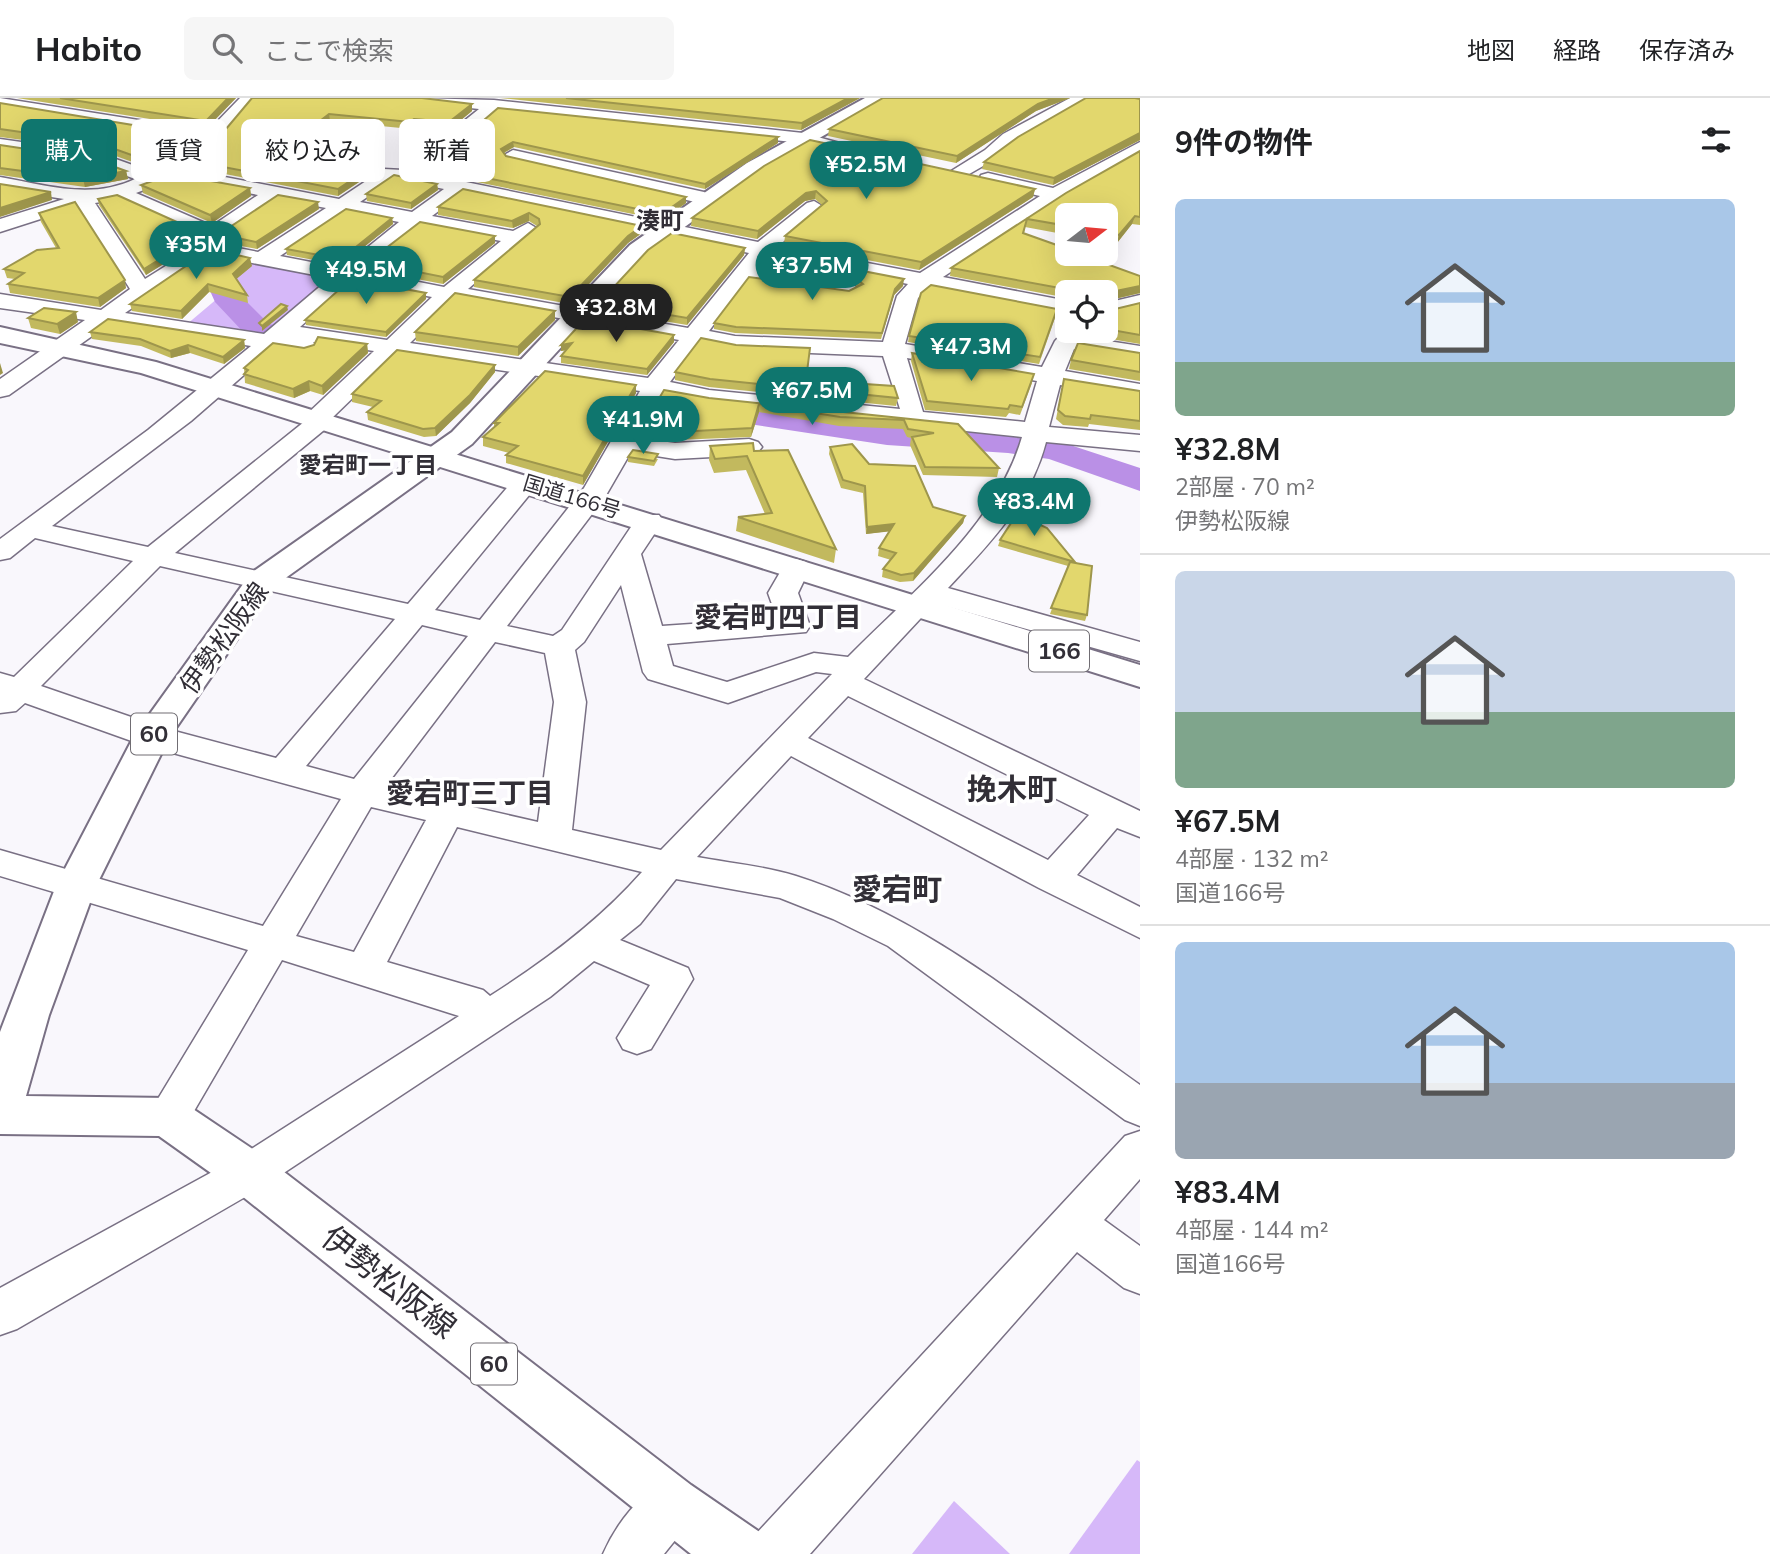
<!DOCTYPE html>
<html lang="ja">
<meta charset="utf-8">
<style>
body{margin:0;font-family:Mulish,"Noto Sans JP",sans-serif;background:#f6f6f6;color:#202124;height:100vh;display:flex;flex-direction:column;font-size:26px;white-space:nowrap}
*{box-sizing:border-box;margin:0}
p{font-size:23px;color:#757577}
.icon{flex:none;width:38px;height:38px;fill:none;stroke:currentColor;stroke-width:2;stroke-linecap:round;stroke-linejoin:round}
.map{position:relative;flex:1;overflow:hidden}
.drawer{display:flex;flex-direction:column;background:#fff;width:630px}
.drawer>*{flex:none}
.banner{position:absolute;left:21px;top:21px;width:665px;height:63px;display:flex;gap:14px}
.needle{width:46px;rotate:74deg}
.controls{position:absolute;left:1055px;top:105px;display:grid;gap:14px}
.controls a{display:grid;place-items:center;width:63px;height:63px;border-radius:10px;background:#fff;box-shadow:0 7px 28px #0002;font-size:35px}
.price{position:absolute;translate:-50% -60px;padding:0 16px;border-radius:24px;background:#0f766e;color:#fff;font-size:23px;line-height:46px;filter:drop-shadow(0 2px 4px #0008)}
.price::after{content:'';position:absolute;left:50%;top:42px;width:21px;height:16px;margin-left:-10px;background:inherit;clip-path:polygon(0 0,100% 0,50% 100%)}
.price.on{background:#222;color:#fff}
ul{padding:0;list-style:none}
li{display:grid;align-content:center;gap:14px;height:371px;padding:0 35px}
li+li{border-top:2px solid #e0e0e0}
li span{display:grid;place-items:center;height:217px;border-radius:10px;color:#555}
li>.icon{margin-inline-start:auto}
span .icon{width:126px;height:126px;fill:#fffc;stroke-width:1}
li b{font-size:30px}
h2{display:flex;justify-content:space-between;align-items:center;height:84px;padding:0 35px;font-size:30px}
.chip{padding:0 24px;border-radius:10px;background:#fff;box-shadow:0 7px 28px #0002;font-size:24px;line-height:63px}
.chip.on{background:#0f766e;color:#fff}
header{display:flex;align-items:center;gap:42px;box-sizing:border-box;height:98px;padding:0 35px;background:#fff;border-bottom:2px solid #e0e0e0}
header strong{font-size:33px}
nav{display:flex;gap:38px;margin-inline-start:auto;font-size:24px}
.search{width:490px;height:63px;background:#f6f6f6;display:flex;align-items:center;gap:18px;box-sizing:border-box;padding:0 24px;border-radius:10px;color:#757577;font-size:26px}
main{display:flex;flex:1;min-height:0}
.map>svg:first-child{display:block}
.green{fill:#d6b8f9}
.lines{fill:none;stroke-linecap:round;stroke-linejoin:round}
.river{fill:#ba90e6;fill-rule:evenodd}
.minor-casing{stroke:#797084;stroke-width:3}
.major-casing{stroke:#797084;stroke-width:4}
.highway-casing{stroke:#797084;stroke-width:4}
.minor{fill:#fff;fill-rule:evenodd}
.major{fill:#fff;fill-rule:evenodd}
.highway{fill:#fff;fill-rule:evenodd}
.wall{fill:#c2b95e}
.shaded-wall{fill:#9e964c}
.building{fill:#e2d76d;stroke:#9e964c;stroke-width:2}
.labels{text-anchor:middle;stroke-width:7;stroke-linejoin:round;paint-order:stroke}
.far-street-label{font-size:21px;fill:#322f37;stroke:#fff}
.far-neighbourhood-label{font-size:23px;font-weight:bold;fill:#322f37;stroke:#fff}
.far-quarter-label{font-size:24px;font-weight:bold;fill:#322f37;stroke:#fff}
.shield{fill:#fff;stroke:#706d73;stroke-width:2}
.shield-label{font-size:24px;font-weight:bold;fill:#322f37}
.street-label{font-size:26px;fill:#322f37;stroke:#fff}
.neighbourhood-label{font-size:28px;font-weight:bold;fill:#322f37;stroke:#fff}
.quarter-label{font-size:30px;font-weight:bold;fill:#322f37;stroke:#fff}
.near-street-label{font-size:32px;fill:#322f37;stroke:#fff}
</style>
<header>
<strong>Habito</strong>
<div class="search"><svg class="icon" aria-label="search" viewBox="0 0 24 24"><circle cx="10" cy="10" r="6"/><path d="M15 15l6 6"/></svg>ここで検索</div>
<nav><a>地図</a><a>経路</a><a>保存済み</a></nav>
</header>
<main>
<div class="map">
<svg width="1140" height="1456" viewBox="0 0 1140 1456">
<rect width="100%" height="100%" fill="#f9f7fc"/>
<g class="green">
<path d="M251 162 335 178 266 239 186 227 231 189 229 178Z"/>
<path d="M1137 1362 1140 1364V1456H1069Z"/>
<path d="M954 1403 1010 1456H912Z"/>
</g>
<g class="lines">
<g class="river">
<path d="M146 102 208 130 243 200 269 226 339 239 344 246 339 253 328 255 274 247 247 238 215 204 187 141 137 116 133 110 137 104Z"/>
<path d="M695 294 726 302 887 327 1008 335 1055 342 1140 370V393L1049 361 1008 355 887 347 723 322 683 311 679 304 683 297Z"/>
</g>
<g class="minor-casing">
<g id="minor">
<path d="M0 0 208 33 240 0H258L220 43 197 59 188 54 199 42 0 9Z"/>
<path d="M416 0 494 2 803 35 847 47 850 51 841 56 802 45 497 13 422 75 758 144 807 105 814 103 824 109 821 113 778 148 920 175 1040 98 981 85 979 81 981 77 988 75 1053 90 1140 44V56L1063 100 943 179 1068 203V217L929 190 918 200 905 246 1042 269 1055 243 1068 229V233H1087L1083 239 1140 248V262L1074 251 1065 273 1140 286V300L1060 287 1049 329 1140 337V353L1046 344C1030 405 990 445 948 490L1140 544V563L935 505 864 581 1140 713V739L1117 730 1077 777 1140 809V840L1039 790 791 658 697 759C729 765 764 768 796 778 925 819 1031 910 1140 987V1028L1125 1022 888 848 833 821 780 800 676 781 640 826 620 842 688 870 693 881 651 951 637 956 623 951 617 940 650 887 594 863 550 899 264 1088 17 1231 0 1237V1190L234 1062 459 918 282 862 183 1032 168 1037 153 1032 147 1019 248 852 0 778V752L263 828 341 701 140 646 25 605 16 613 0 615V575L14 579 133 463 35 440 10 460 0 462V441L148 332 251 248 109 226 9 297 0 299V281L85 222 0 210V196L101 212 130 191 78 109 0 134V121L64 101 0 91V79C46 87 91 102 135 81L95 66 0 51V41L99 55 152 74 173 69 339 101 384 71 403 72 479 11 424 5ZM173 81 258 97 212 128 136 95ZM394 81 444 91 412 114 360 104ZM463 95 749 155 688 230 468 191 538 131 528 125 513 133 432 118ZM119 101 200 137 204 144 145 181 95 105ZM278 101 326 110 258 154 228 148 222 139ZM346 114 399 124 342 170 280 158ZM420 128 501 143 444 189 363 173ZM212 155 221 159 330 180 264 236 125 215ZM768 158 908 186 897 198 883 244 735 238 709 233 747 182 849 197 860 191 849 185 757 171ZM351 184 432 199 387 242 300 229ZM455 201 679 242 648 280 410 245ZM313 244 374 253 306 317 304 324 148 449 52 428 191 323 274 251 305 256 313 254 317 249ZM699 245 735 252 883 258 900 311 709 292 670 284ZM397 257 640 293 584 390 480 522 435 512 535 390 539 384 535 378H517L408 506 175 455 329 328 331 321ZM907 260 1037 283 1025 324 923 314ZM662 297 709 306 1022 339C997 427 911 495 848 559L814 555 727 584 673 568 667 546 806 534 810 528 798 495 810 470 806 464 796 461 786 464 768 495 777 520 662 528 641 456 663 423 659 417H639L562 532 553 538 507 528 605 399 631 354 675 361 749 357 758 354 762 349 758 344 749 341 675 345 638 340ZM160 468 395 521 276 660 163 630 41 588ZM621 487 643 574 648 581 728 605 816 574 832 576 661 752 572 732 586 604 575 552 584 544ZM422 527 468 538 354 681 306 668ZM495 544 545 555 554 604 538 724 385 689ZM848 598 1089 717 1048 762 808 640ZM371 709 426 722 354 854 296 838ZM457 729 642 774C599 823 545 863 490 898L483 892 387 864Z"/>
<path d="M1070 0H1091L1015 44 997 60 964 79H950L948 75 985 52 1003 36Z"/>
<path d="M513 52 704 94 714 100 704 106 507 61 504 57Z"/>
<path d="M1140 197V211L1106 219V205Z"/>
<path d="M1140 1033V1081L1104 1122 1140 1148V1196L1124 1190 1077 1154 810 1456H747L755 1437 1125 1038Z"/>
<path d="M671 1381 689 1389 697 1407 689 1425 664 1456H603C616 1426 641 1393 671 1381Z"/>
</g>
</g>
<g class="major-casing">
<path id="major" d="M865 0H889L762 73 646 157 472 346 273 489 169 640 96 788 49 917 26 998 168 1000 184 1005 266 1060 691 1387 761 1435 769 1456H691L232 1090 159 1038 0 1036V934L56 788 134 638 251 475 452 334 630 147 747 65Z"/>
</g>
<g class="highway-casing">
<path id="highway" d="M0 229 156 264 1140 567V589L141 275 0 245Z"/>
</g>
<use href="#minor" class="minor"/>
<use href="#major" class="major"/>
<use href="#highway" class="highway"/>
</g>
<g class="wall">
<path d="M17 0H236L207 30Z"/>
<path d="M252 0 472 13 450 31 414 29 411 31 330 23 294 50 347 58 348 62 374 74 338 98 173 66 152 71 99 52 0 39V5L194 44 189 50 194 54 221 37Z"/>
<path d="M500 0H860L801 32Z"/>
<path d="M883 0H1070L1036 13 956 65 828 38 829 31Z"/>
<path d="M1140 1V42L1053 87 982 71 984 64Z"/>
<path d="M477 28 778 39V45L705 91 514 49 504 55 506 58 686 99V105L662 122 428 74V68L478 33Z"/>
<path d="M0 47 126 73 128 81 85 89 0 77Z"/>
<path d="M1140 53V127L1132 126 1117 145 1106 143V117H1068V137L1025 129 1024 136 1140 178V195L1106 203 1107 213 1140 205V246L1087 237 1088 233H1106V194H1068V200L950 178 951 170 1066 95Z"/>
<path d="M764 68 1035 91 1033 99 919 172 784 146 785 138 822 107 815 101 805 103 757 141 691 128 692 120Z"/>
<path d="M437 86 438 92 411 111 367 103 366 96Z"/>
<path d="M141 87 250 90 251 98 212 125 143 95Z"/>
<path d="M463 91 642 128V135L628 145 570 206 474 189V182L537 128 529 123 513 130 438 117V109Z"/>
<path d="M98 101 200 143 146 177 99 107Z"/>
<path d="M319 111 257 151 230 146 226 140 224 133Z"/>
<path d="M39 115 126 190 100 209 10 195 8 186 15 181 7 180 4 171 56 150 41 124Z"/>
<path d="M392 120 393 126 341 167 287 157 286 151Z"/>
<path d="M495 138V145L443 186 369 172 368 164Z"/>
<path d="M745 150 744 157 687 227 599 212V205Z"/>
<path d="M770 155 903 188 894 197 881 241 735 235 714 231V225L849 193 858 189 849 182 762 169 763 163Z"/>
<path d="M252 168 236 181 247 197 248 205 209 194 182 221 132 213 130 206Z"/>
<path d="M426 201 386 239 306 227 305 222Z"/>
<path d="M1068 209 1060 234V218L1062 210Z"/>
<path d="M555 213V222L518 258 416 243 415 234Z"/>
<path d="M1056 217 1039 266 908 244 909 238Z"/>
<path d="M28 220 78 224 60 236 31 230Z"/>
<path d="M90 234 244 242 245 250 224 266 190 255 171 260 141 248 92 241Z"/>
<path d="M674 237V244L647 277 561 265V258L566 252 561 253V247Z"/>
<path d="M367 246 368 255 323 297 310 293 294 300 245 285 244 270 304 250Z"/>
<path d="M912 255 1032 285 1020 317 1009 315 1006 319 925 312 911 263Z"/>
<path d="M1140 255V283L1069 271 1071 262Z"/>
<path d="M495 267V274L470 305 436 338 424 339 368 322 367 314 373 309 352 304V296Z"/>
<path d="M675 274 806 282 898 300 896 308 709 289 675 282Z"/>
<path d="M636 287V295L583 387 506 365V357L509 355 483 348V339L494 329V325Z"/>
<path d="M1062 290 1140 293V332L1089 326 1088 329 1063 327 1056 321Z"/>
<path d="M709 300 958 326 999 370 997 379 923 377 910 347 911 340 907 339 903 331 839 328 759 314 751 339 675 342 642 338V329Z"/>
<path d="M710 348 754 353 836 451 834 465 736 433 738 419 765 416 746 372 714 375 709 362Z"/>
<path d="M830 349 869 366 933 409 965 418 963 425 913 483 900 484 882 479 883 471 891 462 878 458 879 450 889 433 866 436 863 395 841 390 829 356Z"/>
<path d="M628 359 658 361 654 368 628 364Z"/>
<path d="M1000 442 1075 464 1087 517 1085 523 1050 516 1068 468 998 448Z"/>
</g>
<g class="shaded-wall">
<path d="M228 0H236L207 30 206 23Z"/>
<path d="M848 0H860L801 32 802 25Z"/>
<path d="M1054 0H1070L1036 13 956 65 957 58 1038 6Z"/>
<path d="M472 6V13L450 31 449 24Z"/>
<path d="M329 16 330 23 287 57 286 49Z"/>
<path d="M414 21V29L411 31 410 24Z"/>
<path d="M1140 35V42L1053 87 1054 80Z"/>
<path d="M193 37 194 44 185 54 184 47Z"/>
<path d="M778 39V45L705 91V86Z"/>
<path d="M513 44 514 49 501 56V51Z"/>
<path d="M172 59 173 66 152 71 151 64Z"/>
<path d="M374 67V74L338 98V91Z"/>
<path d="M126 73 128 81 85 89 83 81Z"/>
<path d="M437 86 438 92 411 111V105Z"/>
<path d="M250 90 251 98 212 125 210 117Z"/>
<path d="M1035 91 1033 99 919 172 921 164Z"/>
<path d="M816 93 815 101 805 103 757 141 758 133 806 95Z"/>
<path d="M51 94 52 102 0 119V110Z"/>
<path d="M686 99V105L662 122V116Z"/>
<path d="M318 104 319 111 257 151 256 144Z"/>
<path d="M529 115V123L513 130 512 123Z"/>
<path d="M1135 118 1132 126 1117 145 1119 137Z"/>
<path d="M392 120 393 126 341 167V161Z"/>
<path d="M642 128V135L628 145 570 206V199L628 138Z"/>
<path d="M199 137 200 143 146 177 144 171Z"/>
<path d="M495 138V145L443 186V179Z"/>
<path d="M745 150 744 157 687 227V220Z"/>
<path d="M250 160 252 168 234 183 233 176Z"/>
<path d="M904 181 903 188 894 197 881 241 895 191Z"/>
<path d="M125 182 126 190 100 209 98 200Z"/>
<path d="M208 186 209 194 182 221 181 213Z"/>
<path d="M1140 188V195L1106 203V195Z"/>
<path d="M426 195V201L386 239V234Z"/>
<path d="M287 208 288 212 262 233V228Z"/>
<path d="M555 213V222L518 258V249Z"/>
<path d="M76 214 78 224 60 236 57 226Z"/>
<path d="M1068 220V227L1060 234 1062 226Z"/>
<path d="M674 237V244L647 277V271Z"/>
<path d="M244 242 245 250 224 266 223 259Z"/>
<path d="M572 245V251L561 253V247Z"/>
<path d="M367 246 368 255 323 297 322 288Z"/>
<path d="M188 247 190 255 171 260 170 253Z"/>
<path d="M0 265 3 275 0 277Z"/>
<path d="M495 267V274L470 305 436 338 435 330Z"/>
<path d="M309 283 310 293 294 300 293 291Z"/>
<path d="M636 287V295L583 387V378Z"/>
<path d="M759 306V314L751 339 752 330Z"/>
<path d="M965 418 963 425 913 483 914 475Z"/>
<path d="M894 426 893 433 866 436 867 429Z"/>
</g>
<g class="building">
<path d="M60 0H228L206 23Z"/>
<path d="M252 0H422L472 6 449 24 414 21 410 24 329 16 286 49 347 58 344 61 374 67 338 91 172 59 151 64 98 45 0 31V5L193 37 184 47 194 54 221 37Z"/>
<path d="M566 0H848L802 25Z"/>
<path d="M883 0H1054L1038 6 957 58 829 31Z"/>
<path d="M1086 0H1135L1140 1V35L1054 80 984 64 1018 39Z"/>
<path d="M498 10 778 39 705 86 513 44 501 51 506 58 686 99 662 116 428 68 485 28H477Z"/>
<path d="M810 42 1035 91 921 164 785 138 827 103 816 93 806 95 758 133 692 120 764 68Z"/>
<path d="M0 47 93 61 126 73 83 81 0 70Z"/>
<path d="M1140 53V119L1135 118 1119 137 1106 135V117H1068V128L1027 121 1023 135 1068 151V156H1079L1140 178V188L1106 195 1107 213 1140 205V237L1106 231V194H1071V192L951 170 1066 95Z"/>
<path d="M172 76 250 90 210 117 141 87Z"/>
<path d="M394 77 437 86 411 105 366 96Z"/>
<path d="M0 86 51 94 0 110Z"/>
<path d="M463 91 642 128 628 138 570 199 474 182 540 126 539 121 529 115 512 123 438 109Z"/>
<path d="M117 97 197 133 199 137 144 171 98 101Z"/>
<path d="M278 97 318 104 256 144 228 138 224 133Z"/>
<path d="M75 104 125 182 98 200 8 186 24 175 4 171 37 152 59 150 39 115Z"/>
<path d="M346 111 392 120 341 161 286 151Z"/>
<path d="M420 124 495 138 443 179 368 164Z"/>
<path d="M672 135 745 150 687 220 599 205 648 152Z"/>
<path d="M211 151 250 160 233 176 247 197 208 186 181 213 130 206Z"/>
<path d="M770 155 904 181 895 191 882 235 736 229 714 225 749 179 849 193 863 186 850 176 763 163Z"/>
<path d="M351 181 426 195 386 234 305 222Z"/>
<path d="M931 187 1057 211 1040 259 909 238 921 195Z"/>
<path d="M455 195 555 213 518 249 415 234Z"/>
<path d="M281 206 287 208 262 228 259 225Z"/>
<path d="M1068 209V220L1062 226V210Z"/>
<path d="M44 210 76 214 57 226 28 220Z"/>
<path d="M108 221 244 242 223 259 188 247 170 253 140 241 90 234Z"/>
<path d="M585 221 674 237 647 271 561 258 572 245 561 247Z"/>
<path d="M318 239 367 246 322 288 309 283 293 291 244 276 248 272 244 270 273 245 304 250 314 247Z"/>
<path d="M701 240 736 247 810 250 806 282 894 288 898 300 710 281 675 274Z"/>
<path d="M1078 245 1140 255V274L1071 262Z"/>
<path d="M397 252 495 267 470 297 435 330 423 331 367 314 381 303 352 296Z"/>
<path d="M912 255 1034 276 1022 309 1010 307 1008 311 927 303Z"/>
<path d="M545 273 636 287 583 378 506 357 518 348 483 339 499 325H494Z"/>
<path d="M1064 281 1140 293V323L1091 317 1090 321 1065 318 1058 312Z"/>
<path d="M664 292 709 300 958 326 999 370 925 369 912 339 934 335 908 331 904 322 840 319 759 306 752 330 676 334 642 329Z"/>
<path d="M753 345 754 353 788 352 836 451 738 419 772 415 747 358 715 361 710 348Z"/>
<path d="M852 346 869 366 915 368 933 409 965 418 914 475 901 477 883 471 896 455 879 450 894 426 867 429 865 388 843 382 830 349Z"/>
<path d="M633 352 658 356 654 363 628 359Z"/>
<path d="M1017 416 1047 430 1075 464 1000 442Z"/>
<path d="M1070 464 1092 468 1087 517 1051 510Z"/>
</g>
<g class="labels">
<g class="far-street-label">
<text transform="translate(572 399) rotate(17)" y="7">国道166号</text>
</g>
<g class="far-neighbourhood-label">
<text x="368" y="375">愛宕町一丁目</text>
</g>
<g class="far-quarter-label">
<text x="660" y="131">湊町</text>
</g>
<g class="shield">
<rect x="1029" y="532.5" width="60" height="41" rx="5"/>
<rect x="131" y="615.5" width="46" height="41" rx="5"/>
<rect x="471" y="1245.5" width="46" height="41" rx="5"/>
</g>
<g class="shield-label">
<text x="1059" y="561">166</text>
<text x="154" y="644">60</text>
<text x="494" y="1274">60</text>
</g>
<g class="street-label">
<text transform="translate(224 540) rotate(-54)" y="9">伊勢松阪線</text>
</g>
<g class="neighbourhood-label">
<text x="778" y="529">愛宕町四丁目</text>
<text x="470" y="705">愛宕町三丁目</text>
</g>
<g class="quarter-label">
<text x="1012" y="702">挽木町</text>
<text x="897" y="802">愛宕町</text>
</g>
<g class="near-street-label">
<text transform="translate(389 1184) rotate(38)" y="11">伊勢松阪線</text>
</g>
</g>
</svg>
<div class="controls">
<a><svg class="needle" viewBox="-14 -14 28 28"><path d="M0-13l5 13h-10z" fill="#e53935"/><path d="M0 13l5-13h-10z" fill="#757577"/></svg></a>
<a><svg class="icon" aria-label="locate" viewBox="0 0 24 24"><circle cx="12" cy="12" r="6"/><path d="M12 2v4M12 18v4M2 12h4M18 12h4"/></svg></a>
</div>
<b class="price" style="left:866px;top:103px">¥52.5M</b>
<b class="price" style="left:196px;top:183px">¥35M</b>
<b class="price" style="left:812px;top:204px">¥37.5M</b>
<b class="price" style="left:366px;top:208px">¥49.5M</b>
<b class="price on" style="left:616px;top:246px">¥32.8M</b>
<b class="price" style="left:971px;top:285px">¥47.3M</b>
<b class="price" style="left:812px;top:329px">¥67.5M</b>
<b class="price" style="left:643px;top:358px">¥41.9M</b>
<b class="price" style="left:1034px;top:440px">¥83.4M</b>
<div class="banner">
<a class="chip on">購入</a>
<a class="chip">賃貸</a>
<a class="chip">絞り込み</a>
<a class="chip">新着</a>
</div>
</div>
<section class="drawer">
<h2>9件の物件<svg class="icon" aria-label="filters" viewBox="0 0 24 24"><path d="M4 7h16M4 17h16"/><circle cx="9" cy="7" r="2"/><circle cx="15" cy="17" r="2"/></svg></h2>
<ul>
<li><span style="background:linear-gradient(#a9c7e8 75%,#7fa58c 0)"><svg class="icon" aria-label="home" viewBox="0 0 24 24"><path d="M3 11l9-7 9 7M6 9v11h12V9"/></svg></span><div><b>¥32.8M</b><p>2部屋 · 70 m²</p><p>伊勢松阪線</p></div></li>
<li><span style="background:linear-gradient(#c9d6e8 65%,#7fa58c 0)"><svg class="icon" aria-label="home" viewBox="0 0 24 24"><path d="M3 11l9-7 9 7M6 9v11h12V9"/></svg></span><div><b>¥67.5M</b><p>4部屋 · 132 m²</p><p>国道166号</p></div></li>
<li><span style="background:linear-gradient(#a9c7e8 65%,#9aa5b1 0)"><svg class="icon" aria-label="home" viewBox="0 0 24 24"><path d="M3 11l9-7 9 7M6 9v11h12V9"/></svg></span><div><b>¥83.4M</b><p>4部屋 · 144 m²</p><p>国道166号</p></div></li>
</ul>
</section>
</main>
